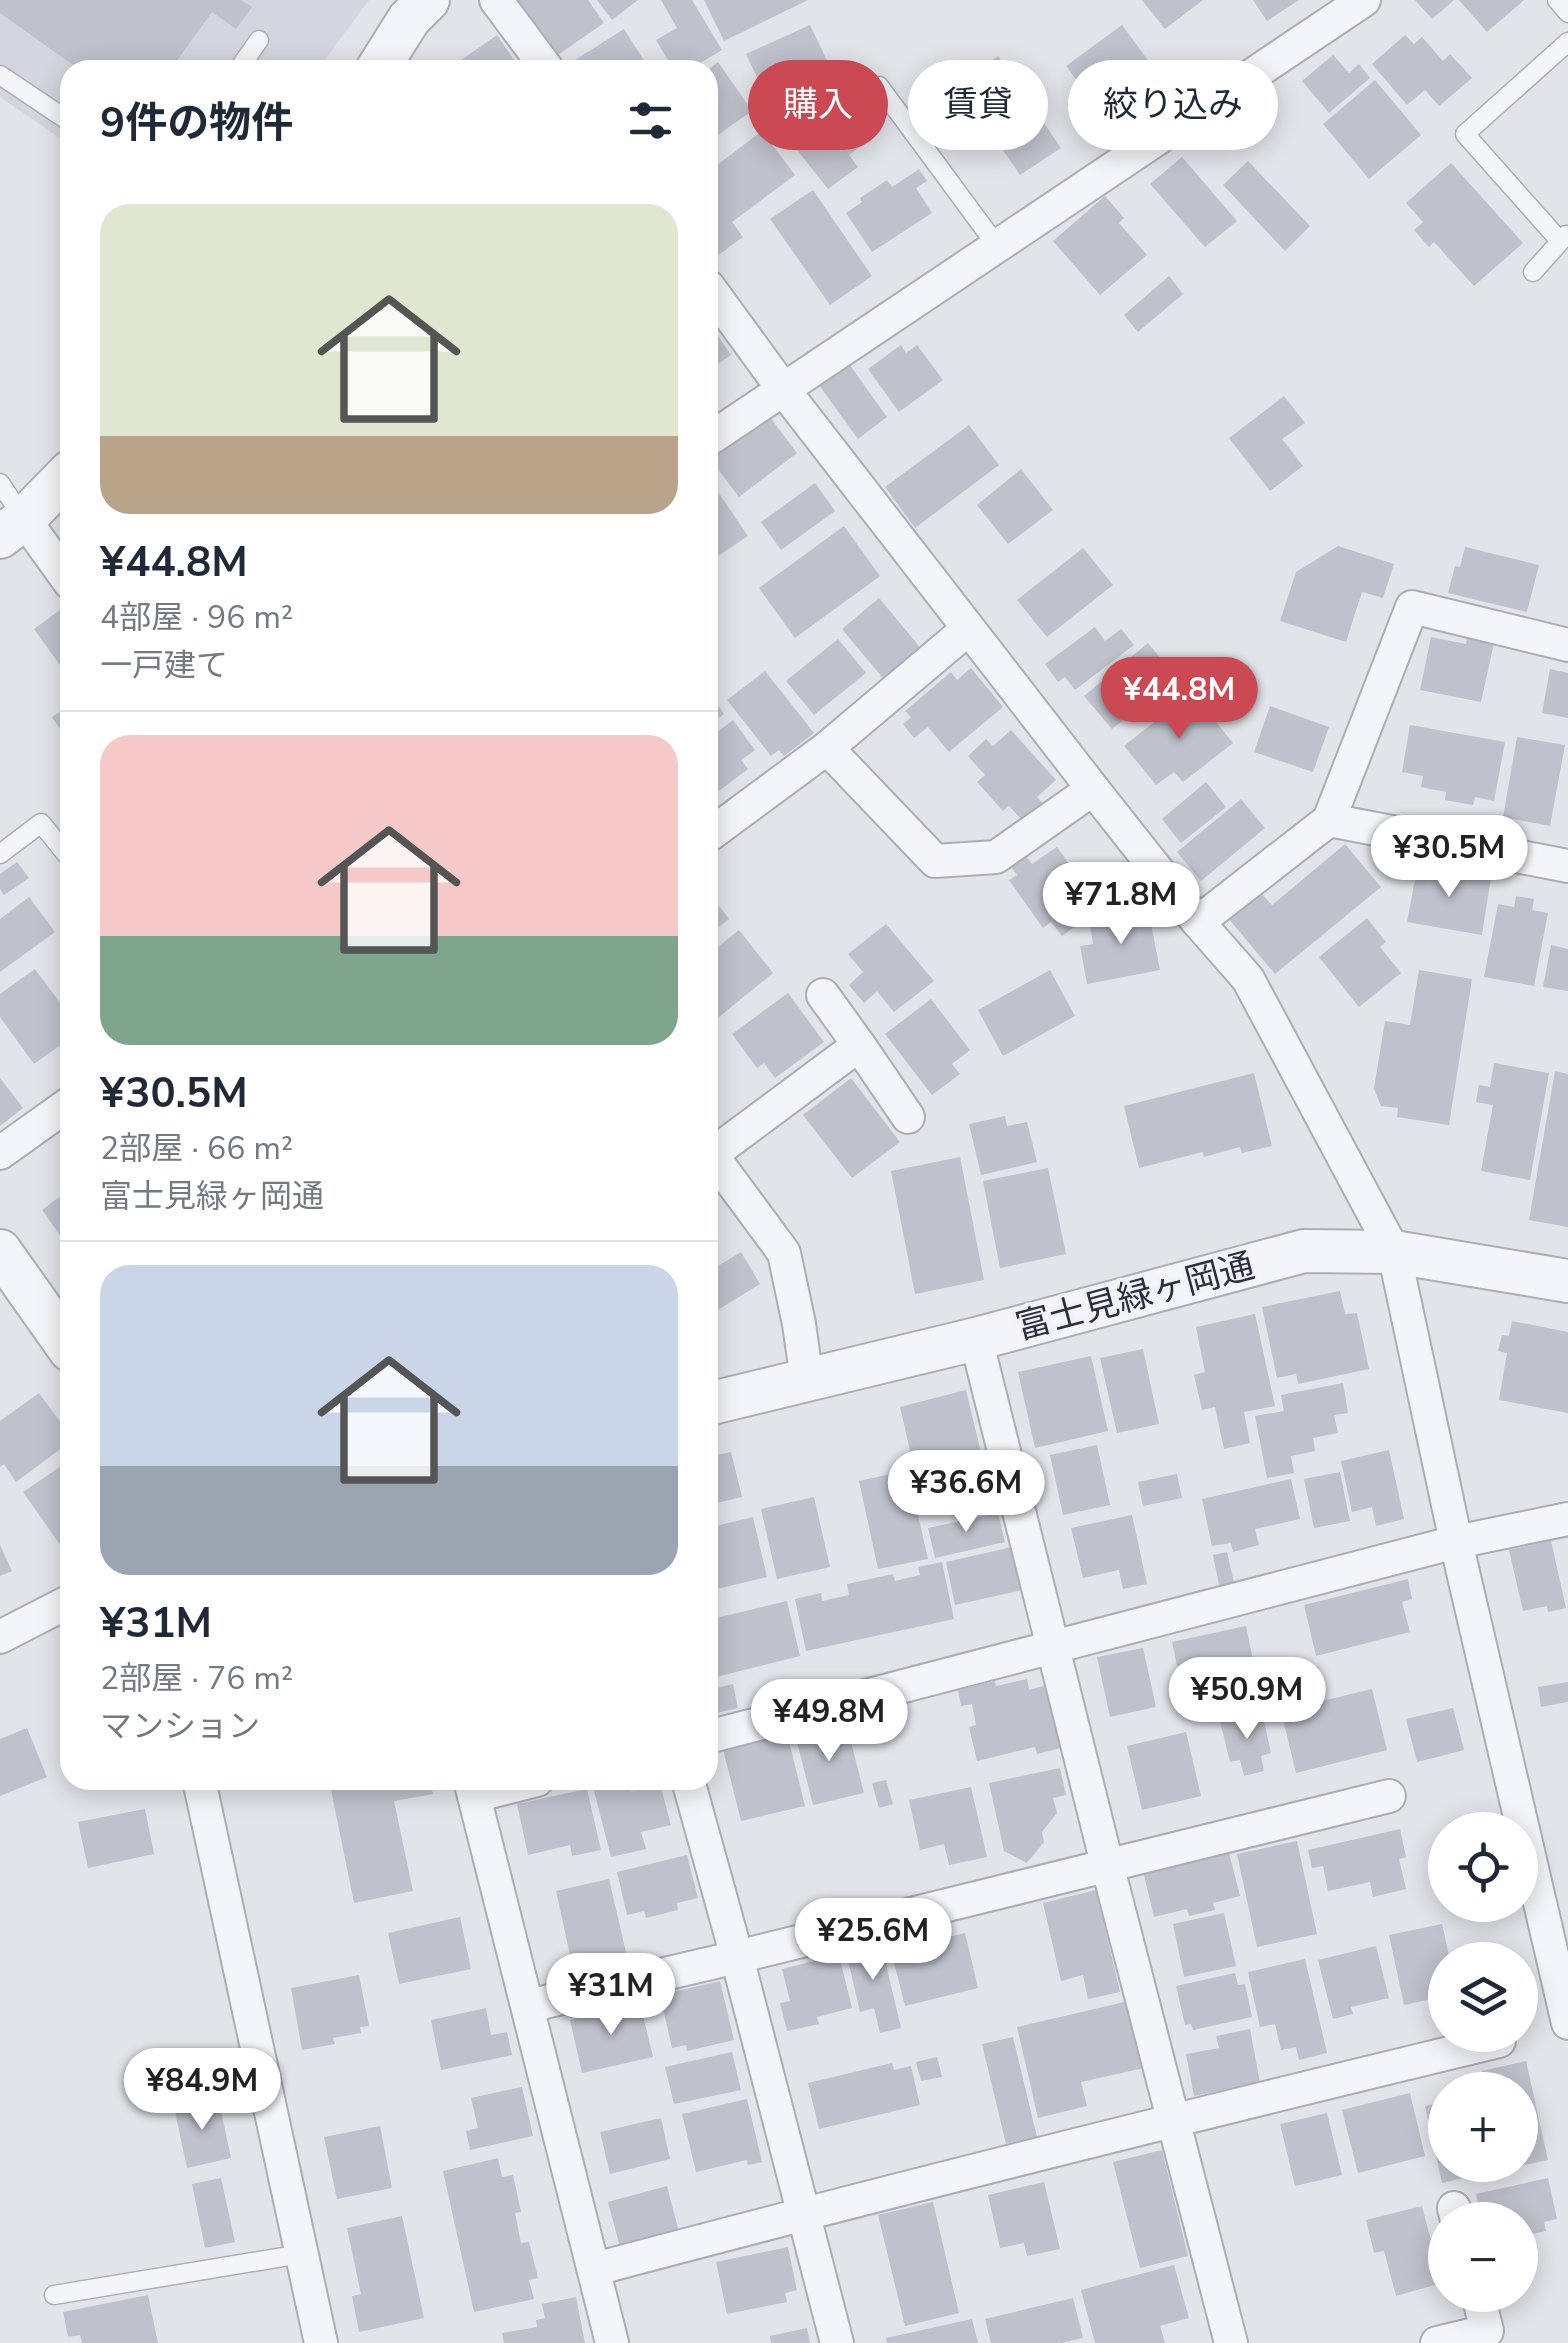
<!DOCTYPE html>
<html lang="ja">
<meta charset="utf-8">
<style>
body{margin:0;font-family:"Nunito Sans","Noto Sans JP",sans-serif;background:#f2f2f3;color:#1f2937;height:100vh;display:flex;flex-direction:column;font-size:38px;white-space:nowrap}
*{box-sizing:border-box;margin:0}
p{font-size:32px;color:#747a83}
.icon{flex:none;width:55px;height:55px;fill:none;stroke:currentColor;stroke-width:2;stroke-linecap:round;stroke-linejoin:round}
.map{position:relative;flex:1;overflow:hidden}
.sheet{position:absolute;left:60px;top:60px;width:658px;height:1730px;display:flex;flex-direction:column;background:#fff;border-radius:30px;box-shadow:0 5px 25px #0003}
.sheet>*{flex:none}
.banner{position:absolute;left:748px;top:60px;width:670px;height:90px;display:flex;gap:20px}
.fabs{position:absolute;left:1428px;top:1812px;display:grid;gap:20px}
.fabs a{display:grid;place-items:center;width:110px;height:110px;border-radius:50%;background:#fff;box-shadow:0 5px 25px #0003;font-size:50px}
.price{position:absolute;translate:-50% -85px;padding:0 22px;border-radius:35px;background:#fff;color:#222;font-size:32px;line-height:65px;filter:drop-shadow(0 2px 5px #0008)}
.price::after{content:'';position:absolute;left:50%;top:60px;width:30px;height:22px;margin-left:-15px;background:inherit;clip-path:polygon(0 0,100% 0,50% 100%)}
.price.active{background:#cb4953;color:#fff}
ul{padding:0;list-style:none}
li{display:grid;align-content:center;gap:20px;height:530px;padding:0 40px}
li+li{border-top:2px solid #e0e1e3}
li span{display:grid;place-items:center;height:310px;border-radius:30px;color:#555}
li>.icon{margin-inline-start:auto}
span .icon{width:180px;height:180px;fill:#fffc;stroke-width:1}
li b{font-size:42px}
h2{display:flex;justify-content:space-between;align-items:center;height:120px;padding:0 40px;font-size:42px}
.tag{padding:0 35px;border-radius:45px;background:#fff;box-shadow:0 5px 25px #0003;font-size:35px;line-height:90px}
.tag.active{background:#cb4953;color:#fff}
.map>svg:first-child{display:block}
.built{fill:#d3d6de}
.building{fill:#bec2cc}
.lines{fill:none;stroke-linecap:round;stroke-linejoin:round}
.service-casing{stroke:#aaaeb7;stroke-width:21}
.minor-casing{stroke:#aaaeb7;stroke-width:36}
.tertiary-casing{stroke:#aaaeb7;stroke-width:46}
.service{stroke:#f4f5f8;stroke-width:18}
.minor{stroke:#f4f5f8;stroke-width:32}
.tertiary{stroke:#f4f5f8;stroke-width:42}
.labels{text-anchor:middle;stroke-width:8;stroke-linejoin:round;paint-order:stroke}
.street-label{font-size:35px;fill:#2a3041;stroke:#f1f3f7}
</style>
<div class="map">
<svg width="1568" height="2343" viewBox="0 0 1568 2343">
<rect width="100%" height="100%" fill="#e1e4e9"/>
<path class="built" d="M0 0H369L317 70H70V145L0 97Z"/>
<g class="building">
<path d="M0 0H241L252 7 236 29 212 12 170 70H80L0 13Z"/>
<path d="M516 0H588L604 23 555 57Z"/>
<path d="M597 0H638L612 20Z"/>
<path d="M661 0H692L722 50 688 70H674L656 40 677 28Z"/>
<path d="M704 0H808L724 41Z"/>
<path d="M1142 0H1203L1165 29Z"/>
<path d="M1253 0H1299L1267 21Z"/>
<path d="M1415 0H1454L1432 19Z"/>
<path d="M1459 0H1524L1487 32Z"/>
<path d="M810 25 832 71 768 101 746 54Z"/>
<path d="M1122 25 1153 67 1098 109 1066 66Z"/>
<path d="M624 29 650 70H581L575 60Z"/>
<path d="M497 35 521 70H447Z"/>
<path d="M1405 35 1414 44 1422 37 1443 61 1450 54 1472 78 1439 106 1425 90 1407 105 1372 64Z"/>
<path d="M1333 55 1349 73 1359 64 1370 78 1329 113 1302 81Z"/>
<path d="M998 56 1061 148 1020 175 958 85Z"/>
<path d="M718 62 752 111 708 142V70Z"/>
<path d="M1375 80 1421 135 1369 179 1323 124Z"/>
<path d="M850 88 882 130 849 155 858 167 828 189 786 136Z"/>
<path d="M762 131 795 175 732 222 743 237 713 259 708 252V231L718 222 708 208V172Z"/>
<path d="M1182 157 1237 221 1205 247 1150 184Z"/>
<path d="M1248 161 1310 226 1285 251 1223 185Z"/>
<path d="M1451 163 1523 243 1474 286 1434 242 1429 247 1414 230 1423 222 1406 203Z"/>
<path d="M919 169 927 181 916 188 932 213 872 252 846 213 862 202 860 198 887 180 892 187Z"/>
<path d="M813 190 872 276 830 305 770 219Z"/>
<path d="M1105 196 1124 218 1119 223 1147 255 1100 295 1053 241Z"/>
<path d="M1169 276 1183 294 1138 332 1124 315Z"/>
<path d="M708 321 731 355 708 371Z"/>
<path d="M901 345 906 353 917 345 943 380 899 412 868 369Z"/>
<path d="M846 360 887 417 858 439 816 381Z"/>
<path d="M1284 396 1305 423 1282 439 1303 466 1270 491 1229 438Z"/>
<path d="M769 416 797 453 739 497 711 460Z"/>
<path d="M969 425 999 465 915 528 885 487Z"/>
<path d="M1021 469 1053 510 1008 544 977 505Z"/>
<path d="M815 483 835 511 781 550 761 522Z"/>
<path d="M716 489 748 536 709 562 708 495Z"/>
<path d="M844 526 880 576 795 638 759 588Z"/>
<path d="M1338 546 1394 564 1383 598 1362 592 1346 642 1280 621 1296 572Z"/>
<path d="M1465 547 1539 565 1527 612 1448 593 1455 566 1460 567Z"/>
<path d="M1083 548 1113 585 1047 637 1017 600Z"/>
<path d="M879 598 924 652 887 683 842 629Z"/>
<path d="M64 607 70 615V679L34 629Z"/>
<path d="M1095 627 1105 641 1121 629 1134 645 1075 690 1065 677 1058 682 1045 664Z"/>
<path d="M1431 637 1466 644 1467 637 1494 643 1481 702 1420 690Z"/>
<path d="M838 639 866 673 814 715 786 681Z"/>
<path d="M1148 643 1176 677 1112 729 1084 696Z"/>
<path d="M971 668 1003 707 949 752 928 727 914 738 903 724 911 717 905 711 951 672 957 680Z"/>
<path d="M1550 669 1568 673V718L1542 713Z"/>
<path d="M765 671 814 733 784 756 779 750 771 756 727 700Z"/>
<path d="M708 691 724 714 708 726Z"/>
<path d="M1192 692 1233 743 1183 782 1174 772 1156 785 1124 746Z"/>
<path d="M70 705V744L52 717Z"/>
<path d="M1270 706 1329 727 1313 772 1254 752Z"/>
<path d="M733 720 755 750 741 760 748 769 719 791 715 785 708 790V739Z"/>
<path d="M1410 725 1505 742 1494 801 1475 797 1473 805 1445 800 1446 792 1421 787 1423 776 1402 772Z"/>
<path d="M1011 730 1056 780 1037 797 1044 805 1024 822 1009 806 1003 811 977 782 985 775 968 756 986 739 993 746Z"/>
<path d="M1517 737 1565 745 1550 826 1503 817Z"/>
<path d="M1206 782 1226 807 1181 843 1162 819Z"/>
<path d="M1241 799 1265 828 1201 881 1177 852Z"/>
<path d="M1345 844 1381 887 1275 974 1229 919 1261 893 1272 905Z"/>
<path d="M1057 847 1101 908 1062 936 1051 922 1043 928 1009 880 1017 875 1011 867 1026 856 1032 864Z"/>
<path d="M17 862 29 878 4 895 0 889V874Z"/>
<path d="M1418 864 1491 877 1482 935 1407 922Z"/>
<path d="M708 892 729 919 708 935Z"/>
<path d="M1516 896 1534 899 1532 910 1548 913 1534 986 1484 977 1498 904 1514 907Z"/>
<path d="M29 897 55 932 0 972V919Z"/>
<path d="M1147 903 1160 970 1087 984 1080 946 1093 944 1090 926 1123 919 1122 908Z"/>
<path d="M1367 918 1386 942 1380 947 1401 973 1359 1007 1319 957Z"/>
<path d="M886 924 934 981 894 1012 877 991 864 1003 849 985 863 972 848 954Z"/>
<path d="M739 930 773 973 708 1026V955Z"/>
<path d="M1551 945 1568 949V991L1543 987Z"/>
<path d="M35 969 70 1016V1038L34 1064 0 1017V994Z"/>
<path d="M1050 970 1075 1016 1003 1056 978 1010Z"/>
<path d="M1419 970 1472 979 1449 1125 1397 1117 1398 1108 1381 1106 1374 1089 1385 1021 1410 1025Z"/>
<path d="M788 993 824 1042 775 1078 764 1063 757 1068 732 1034Z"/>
<path d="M931 999 970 1050 952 1064 960 1074 932 1095 885 1034Z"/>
<path d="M1494 1063 1549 1073 1530 1180 1481 1171 1493 1105 1476 1102 1479 1085 1490 1087Z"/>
<path d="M1555 1071 1568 1074V1227L1529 1220Z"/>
<path d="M1254 1073 1272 1146 1242 1153 1240 1147 1204 1157 1203 1152 1139 1168 1124 1106Z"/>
<path d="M0 1078 23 1108 0 1126Z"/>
<path d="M851 1078 900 1142 852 1178 803 1115Z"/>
<path d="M1005 1116 1007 1126 1027 1122 1037 1162 981 1175 969 1124Z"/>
<path d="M960 1157 984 1280 915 1294 891 1171Z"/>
<path d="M1048 1168 1066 1254 1000 1268 983 1181Z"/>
<path d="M70 1189V1249L42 1210Z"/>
<path d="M741 1252 760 1284 708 1316V1272Z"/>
<path d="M1340 1291 1345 1314 1357 1313 1369 1369 1298 1384 1296 1374 1277 1378 1262 1307Z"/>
<path d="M1255 1314 1275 1406 1244 1412 1250 1443 1224 1449 1215 1407 1202 1410 1194 1375 1205 1372 1196 1327Z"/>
<path d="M1512 1321 1568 1332V1413L1499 1400 1507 1353 1498 1351 1502 1335 1509 1336Z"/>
<path d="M1143 1349 1159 1424 1117 1433 1100 1358Z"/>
<path d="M1091 1356 1108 1431 1035 1448 1018 1372Z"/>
<path d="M1343 1383 1348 1413 1334 1415 1338 1433 1313 1438 1315 1451 1291 1456 1294 1473 1267 1478 1255 1416 1284 1411 1281 1395Z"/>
<path d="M966 1390 987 1478 920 1494 900 1407Z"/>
<path d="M39 1393 70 1435V1442L16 1482 4 1464 0 1467V1421Z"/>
<path d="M1097 1445 1110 1505 1063 1515 1050 1455Z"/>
<path d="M1389 1450 1404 1519 1376 1526 1372 1507 1352 1512 1341 1461Z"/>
<path d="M731 1452 742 1497 708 1505V1457Z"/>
<path d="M70 1460V1559L23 1492Z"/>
<path d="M908 1470 928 1559 878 1569 859 1481Z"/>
<path d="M1340 1472 1350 1521 1314 1528 1304 1479Z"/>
<path d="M1177 1474 1182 1498 1143 1506 1138 1482Z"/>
<path d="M1291 1479 1300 1519 1255 1529 1259 1545 1233 1552 1231 1543 1212 1546 1202 1499Z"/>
<path d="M814 1497 830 1567 777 1579 761 1509Z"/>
<path d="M998 1513 1005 1542 935 1558 928 1528Z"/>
<path d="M1132 1515 1147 1584 1123 1589 1119 1570 1083 1578 1071 1528Z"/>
<path d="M753 1517 767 1577 708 1591V1528Z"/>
<path d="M1551 1541 1566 1608 1548 1612 1547 1606 1523 1611 1509 1550Z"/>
<path d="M0 1545 12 1571 0 1576Z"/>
<path d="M1012 1547 1022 1590 955 1605 946 1562Z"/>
<path d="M1227 1552 1235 1587 1220 1590 1213 1555Z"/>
<path d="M942 1562 954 1619 806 1651 795 1599 821 1593 822 1601 849 1595 847 1584 893 1574 895 1581 920 1575 918 1567Z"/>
<path d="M1408 1579 1412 1599 1402 1602 1410 1632 1316 1656 1304 1605Z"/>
<path d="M787 1601 800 1656 708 1679V1620Z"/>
<path d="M1246 1626 1256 1675 1251 1676 1255 1699 1226 1705 1223 1694 1185 1703 1172 1642Z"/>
<path d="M1143 1648 1156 1707 1110 1717 1097 1657Z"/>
<path d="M1299 1662 1302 1671 1318 1666 1324 1692 1275 1706 1266 1671Z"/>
<path d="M1027 1679 1029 1690 1047 1685 1061 1748 1037 1754 1035 1747 977 1761 969 1727 976 1725 972 1704 961 1706 958 1690 995 1681 996 1686Z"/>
<path d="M1568 1682V1702L1541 1707 1538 1687Z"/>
<path d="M733 1684 738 1708 708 1715V1690Z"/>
<path d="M1372 1689 1387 1750 1296 1773 1281 1711Z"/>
<path d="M1453 1708 1464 1750 1417 1762 1406 1719Z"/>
<path d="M1262 1712 1271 1753 1261 1756 1264 1771 1244 1776 1240 1760 1230 1762 1220 1721Z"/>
<path d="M846 1722 864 1793 813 1805 795 1734Z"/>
<path d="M27 1728 47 1777 0 1796V1739Z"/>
<path d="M1186 1732 1201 1796 1142 1810 1127 1746Z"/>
<path d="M787 1733 805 1806 741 1821 723 1749Z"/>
<path d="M1060 1768 1066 1795 1053 1798 1057 1813 1042 1832 1044 1842 1027 1863 1004 1851 989 1783Z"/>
<path d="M329 1780H430L433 1794 394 1801 413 1891 354 1903Z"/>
<path d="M622 1780H629L631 1791 660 1784 671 1825 641 1832 646 1849 611 1857 593 1787Z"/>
<path d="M886 1780 893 1804 879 1808 872 1783Z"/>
<path d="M971 1787 987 1857 949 1865 944 1844 920 1850 909 1800Z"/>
<path d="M587 1789 601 1850 572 1856 570 1845 528 1855 517 1804Z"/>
<path d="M145 1809 154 1854 88 1868 78 1822Z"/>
<path d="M1400 1829 1406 1857 1399 1859 1406 1889 1373 1897 1370 1882 1328 1891 1323 1866 1312 1868 1308 1850Z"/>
<path d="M1297 1841 1317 1934 1257 1947 1237 1854Z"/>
<path d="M1228 1849 1240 1896 1213 1903 1215 1910 1189 1916 1187 1909 1154 1917 1143 1871Z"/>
<path d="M687 1855 698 1898 677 1903 678 1910 646 1918 644 1911 627 1915 617 1872Z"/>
<path d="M609 1879 628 1961 574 1973 556 1891Z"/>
<path d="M1096 1890 1120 1992 1088 1999 1083 1975 1061 1981 1043 1903Z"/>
<path d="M1224 1913 1236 1966 1184 1977 1173 1924Z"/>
<path d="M460 1917 471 1969 399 1984 388 1933Z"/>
<path d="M1442 1924 1450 1960H1445V1996L1404 2005 1389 1935Z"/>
<path d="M965 1933 978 1988 905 2006 891 1951Z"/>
<path d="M880 1939 901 2028 880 2033 874 2008 860 2012 845 1947Z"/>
<path d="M1497 1945 1500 1960H1473L1471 1951Z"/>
<path d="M1376 1946 1389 1998 1351 2007 1353 2014 1333 2019 1318 1960Z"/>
<path d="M839 1955 852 2008 817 2017 819 2024 787 2031 780 2003 790 2001 782 1969Z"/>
<path d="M1305 1959 1327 2053 1299 2060 1296 2047 1281 2050 1275 2024 1260 2027 1248 1972Z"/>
<path d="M1235 1973 1238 1985 1245 1984 1252 2017 1193 2030 1191 2024 1185 2025 1176 1986Z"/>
<path d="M359 1975 369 2026 360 2027 361 2033 333 2038 335 2044 302 2050 291 1988Z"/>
<path d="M720 1981 734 2040 687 2051 686 2045 672 2048 660 1995Z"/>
<path d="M1129 2001 1144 2068 1081 2082 1087 2106 1038 2118 1017 2027Z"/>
<path d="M640 2003 653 2057 582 2073 570 2020Z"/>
<path d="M486 2008 491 2035 507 2032 512 2055 441 2070 431 2020Z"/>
<path d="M1250 2029 1260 2083 1194 2096 1186 2054 1219 2048 1216 2036Z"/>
<path d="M1013 2037 1037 2137 1006 2144 982 2044Z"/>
<path d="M732 2052 741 2090 674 2104 665 2067Z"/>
<path d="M937 2057 942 2077 921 2081 916 2062Z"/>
<path d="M1526 2061 1548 2160 1520 2166V2090H1486L1482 2071Z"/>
<path d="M892 2063 894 2070 911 2066 920 2105 819 2129 808 2083Z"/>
<path d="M522 2087 533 2136 470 2150 466 2131 478 2128 471 2098Z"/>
<path d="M1410 2093 1425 2156 1358 2173 1342 2110Z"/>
<path d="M218 2097 231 2158 187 2168 174 2107Z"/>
<path d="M747 2099 762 2162 748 2165 747 2160 696 2172 682 2114Z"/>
<path d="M1445 2101V2165H1494L1495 2171 1442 2183 1425 2106Z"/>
<path d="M1327 2113 1342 2175 1295 2186 1280 2124Z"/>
<path d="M661 2118 670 2159 610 2174 600 2132Z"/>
<path d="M380 2126 392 2188 337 2199 324 2137Z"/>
<path d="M1162 2150 1188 2256 1140 2268 1113 2162Z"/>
<path d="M498 2158 502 2177 513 2175 521 2212 515 2213 521 2243 529 2242 538 2278 529 2280 534 2299 474 2312 443 2171Z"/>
<path d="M221 2178 235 2242 205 2248 192 2184Z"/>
<path d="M1548 2178 1557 2219 1544 2222 1546 2231 1520 2237V2220H1481L1476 2194Z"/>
<path d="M1044 2182 1060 2249 1027 2256 1024 2243 1000 2248 988 2195Z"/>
<path d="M667 2186 679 2232 620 2247 608 2202Z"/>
<path d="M933 2202 959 2313 905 2326 878 2215Z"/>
<path d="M1422 2206 1442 2283 1396 2296 1384 2251 1374 2253 1366 2220Z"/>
<path d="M402 2216 424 2318 359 2332 352 2296 361 2294 347 2228Z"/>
<path d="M788 2247 797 2290 785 2293 787 2302 727 2314 716 2262Z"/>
<path d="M1174 2265 1189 2318 1160 2326 1165 2343H1095L1081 2290Z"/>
<path d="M148 2295 158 2343H82L80 2335 68 2337 63 2312Z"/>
<path d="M576 2297 585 2343H504L502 2333 537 2327 536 2320 545 2318 542 2304Z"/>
<path d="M1073 2298 1083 2338 1062 2343H991L985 2319Z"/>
<path d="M972 2319 978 2343H887L886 2338Z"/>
<path d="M807 2328 810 2343H771L770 2336Z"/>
</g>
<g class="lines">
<g class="service-casing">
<g id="service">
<path d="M1557 0 1568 13"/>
<path d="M238 70 259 40"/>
<path d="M0 75 70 122"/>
<path d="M879 86 997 246"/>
<path d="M1560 241 1465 134 1568 42"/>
<path d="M1533 272 1566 235"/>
<path d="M0 483 24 519"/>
<path d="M0 854 41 823 70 859"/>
<path d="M54 2295 301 2254"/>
</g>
</g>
<g class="minor-casing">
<g id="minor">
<path d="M496 0 548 70"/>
<path d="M708 286 783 389 1093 789 1198 922 1248 979 1394 1252 1456 1542 1568 2023"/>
<path d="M708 440 1364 0"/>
<path d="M24 519 70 583"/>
<path d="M827 748 935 861 996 857 1093 789"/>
<path d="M1329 820 1568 866"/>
<path d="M708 836 827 748 968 629"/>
<path d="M1198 922 1329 820 1412 607 1568 645"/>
<path d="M823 995 859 1045"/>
<path d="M708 1150 784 1253 799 1324 807 1380"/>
<path d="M0 1153 70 1103"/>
<path d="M711 1155 859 1045 908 1117"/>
<path d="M976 1339 1107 1864 1231 2343"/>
<path d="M0 1637 70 1601"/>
<path d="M708 1737 1456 1542 1568 1519"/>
<path d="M199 1780 321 2343"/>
<path d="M470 1780 612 2343"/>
<path d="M688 1780 737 1957 837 2343"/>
<path d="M474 1796 537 1780"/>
<path d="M528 2006 737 1957 1389 1796"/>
<path d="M1454 2208 1457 2220"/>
<path d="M595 2269C895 2189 1197 2114 1499 2041"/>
<path d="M1437 2343 1487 2331 1478 2295"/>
</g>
</g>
<g class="tertiary-casing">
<g id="tertiary">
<path d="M377 70 409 19 428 0"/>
<path d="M0 537 24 519 70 472"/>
<path d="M0 1251 70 1350"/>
<path d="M708 1404 976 1339 1304 1251 1394 1252 1568 1281"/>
</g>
</g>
<use href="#service" class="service"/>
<use href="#minor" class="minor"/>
<use href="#tertiary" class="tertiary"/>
</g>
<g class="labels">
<g class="street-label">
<text transform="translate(1135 1296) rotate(-15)" y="12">富士見緑ヶ岡通</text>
</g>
</g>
</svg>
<div class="fabs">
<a><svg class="icon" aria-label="locate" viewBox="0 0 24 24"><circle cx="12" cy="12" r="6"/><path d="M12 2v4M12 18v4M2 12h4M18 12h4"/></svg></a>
<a><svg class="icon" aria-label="layers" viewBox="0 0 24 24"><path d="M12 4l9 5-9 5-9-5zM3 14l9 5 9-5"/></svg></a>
<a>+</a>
<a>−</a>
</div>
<b class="price active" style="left:1179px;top:742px">¥44.8M</b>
<b class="price" style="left:1449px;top:900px">¥30.5M</b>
<b class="price" style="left:1121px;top:947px">¥71.8M</b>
<b class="price" style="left:966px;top:1535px">¥36.6M</b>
<b class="price" style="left:1247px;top:1742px">¥50.9M</b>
<b class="price" style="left:829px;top:1764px">¥49.8M</b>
<b class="price" style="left:873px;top:1983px">¥25.6M</b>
<b class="price" style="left:611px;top:2038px">¥31M</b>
<b class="price" style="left:202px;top:2133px">¥84.9M</b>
<div class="banner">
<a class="tag active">購入</a>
<a class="tag">賃貸</a>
<a class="tag">絞り込み</a>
</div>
<section class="sheet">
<h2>9件の物件<svg class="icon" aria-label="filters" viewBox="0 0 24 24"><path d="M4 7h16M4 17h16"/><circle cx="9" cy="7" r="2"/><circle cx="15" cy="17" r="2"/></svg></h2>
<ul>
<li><span style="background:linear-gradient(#dfe7d0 75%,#b9a48a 0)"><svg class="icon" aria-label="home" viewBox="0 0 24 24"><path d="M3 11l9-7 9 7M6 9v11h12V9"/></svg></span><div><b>¥44.8M</b><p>4部屋 · 96 m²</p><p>一戸建て</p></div></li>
<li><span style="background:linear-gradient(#f6c9c9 65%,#7fa58c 0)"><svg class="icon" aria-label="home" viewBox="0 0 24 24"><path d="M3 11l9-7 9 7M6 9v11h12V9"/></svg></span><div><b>¥30.5M</b><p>2部屋 · 66 m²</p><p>富士見緑ヶ岡通</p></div></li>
<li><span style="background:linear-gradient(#c9d6e8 65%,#9aa5b1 0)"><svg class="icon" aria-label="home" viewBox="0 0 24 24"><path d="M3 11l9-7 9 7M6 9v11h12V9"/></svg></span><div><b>¥31M</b><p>2部屋 · 76 m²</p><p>マンション</p></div></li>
</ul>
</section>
</div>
